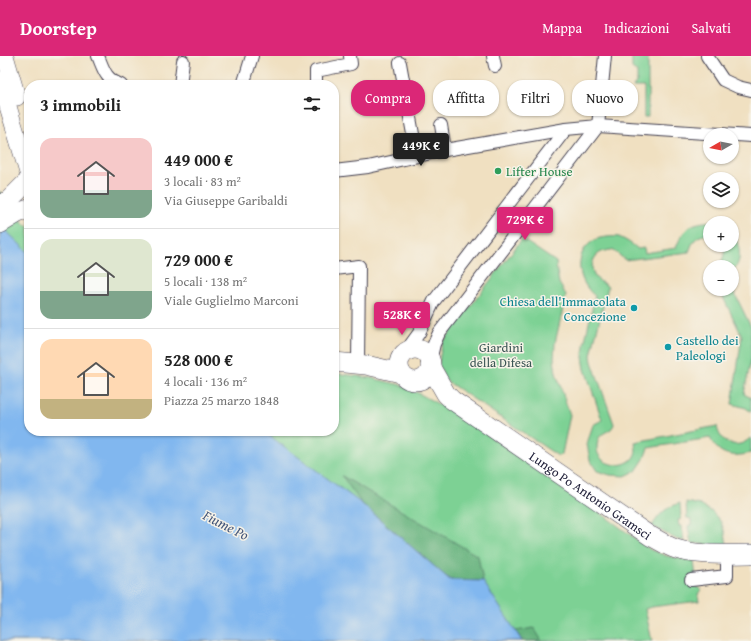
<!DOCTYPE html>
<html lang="it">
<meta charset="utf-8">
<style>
body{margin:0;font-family:"Gentium Book Plus",serif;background:#f2f2f2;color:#222;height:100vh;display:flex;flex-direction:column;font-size:15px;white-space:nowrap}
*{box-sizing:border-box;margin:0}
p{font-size:13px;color:#767676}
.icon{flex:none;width:22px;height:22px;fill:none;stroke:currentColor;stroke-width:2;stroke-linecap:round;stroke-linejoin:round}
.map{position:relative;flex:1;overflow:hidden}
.panel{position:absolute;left:24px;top:24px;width:315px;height:356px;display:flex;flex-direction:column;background:#fff;border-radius:16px;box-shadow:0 1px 3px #0004}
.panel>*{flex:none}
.hud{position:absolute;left:351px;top:24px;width:340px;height:36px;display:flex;gap:8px}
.needle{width:26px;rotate:261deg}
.controls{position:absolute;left:703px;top:72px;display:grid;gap:8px}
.controls a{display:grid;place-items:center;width:36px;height:36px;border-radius:50%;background:#fff;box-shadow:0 1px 3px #0004;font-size:20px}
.price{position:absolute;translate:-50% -34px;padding:0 9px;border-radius:4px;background:#db2777;color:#fff;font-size:13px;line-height:26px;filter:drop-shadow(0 1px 2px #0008)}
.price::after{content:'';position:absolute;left:50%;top:24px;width:12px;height:9px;margin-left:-6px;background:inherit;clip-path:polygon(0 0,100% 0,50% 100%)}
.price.on{background:#222;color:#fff}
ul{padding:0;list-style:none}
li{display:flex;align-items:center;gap:12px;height:100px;padding:0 16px}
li+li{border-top:1px solid #e0e0e0}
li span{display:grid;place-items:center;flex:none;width:112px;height:80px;border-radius:12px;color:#555}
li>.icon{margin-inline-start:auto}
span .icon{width:48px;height:48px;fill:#fffc;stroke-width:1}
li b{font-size:17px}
h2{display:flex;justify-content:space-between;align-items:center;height:48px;padding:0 16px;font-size:17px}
.chip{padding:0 14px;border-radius:16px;background:#fff;box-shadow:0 1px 3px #0004;font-size:14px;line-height:36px}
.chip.on{background:#db2777;color:#fff}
header{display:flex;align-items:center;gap:24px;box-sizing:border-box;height:56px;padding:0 20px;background:#db2777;color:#fff}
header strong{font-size:19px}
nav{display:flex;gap:22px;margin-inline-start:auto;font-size:14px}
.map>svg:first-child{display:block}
.green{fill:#7dd194;stroke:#507a68}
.forest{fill:#66b37e;stroke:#446a5c}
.water{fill:#81b7ef;stroke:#526c95}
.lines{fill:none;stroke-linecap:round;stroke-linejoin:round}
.street-casing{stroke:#413e4f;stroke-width:14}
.secondary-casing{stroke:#413e4f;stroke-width:18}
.primary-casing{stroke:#413e4f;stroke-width:20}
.street{stroke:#fff;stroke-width:12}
.secondary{stroke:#fff;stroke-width:17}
.primary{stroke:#fff;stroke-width:19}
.leisure-dot{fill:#2e9e5b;stroke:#f7f3e8;stroke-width:1.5}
.culture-dot{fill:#0f9aa8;stroke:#f7f3e8;stroke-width:1.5}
.labels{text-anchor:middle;stroke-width:3;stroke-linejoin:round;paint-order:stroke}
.leisure-label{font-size:13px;fill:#27864d;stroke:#f7f3e8;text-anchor:start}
.culture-label{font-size:13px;fill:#0d838f;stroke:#f7f3e8;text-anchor:end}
.park-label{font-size:13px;fill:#3d5756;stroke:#f7f3e8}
.street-label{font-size:13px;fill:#22223b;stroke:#f7f3e8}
.water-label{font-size:14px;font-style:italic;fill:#43567a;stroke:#f7f3e8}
</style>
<header>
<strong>Doorstep</strong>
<nav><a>Mappa</a><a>Indicazioni</a><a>Salvati</a></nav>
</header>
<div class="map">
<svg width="751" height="585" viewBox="0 0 751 585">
<rect width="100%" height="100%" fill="#f7f3e8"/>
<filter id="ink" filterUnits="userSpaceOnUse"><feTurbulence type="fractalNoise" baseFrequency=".025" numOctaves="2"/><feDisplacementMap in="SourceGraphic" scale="8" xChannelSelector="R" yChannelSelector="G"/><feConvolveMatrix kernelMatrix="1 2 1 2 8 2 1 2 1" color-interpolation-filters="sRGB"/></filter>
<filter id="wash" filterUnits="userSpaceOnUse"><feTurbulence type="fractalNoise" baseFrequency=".012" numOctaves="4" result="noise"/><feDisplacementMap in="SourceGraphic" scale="16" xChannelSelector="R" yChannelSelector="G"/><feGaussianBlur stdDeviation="0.9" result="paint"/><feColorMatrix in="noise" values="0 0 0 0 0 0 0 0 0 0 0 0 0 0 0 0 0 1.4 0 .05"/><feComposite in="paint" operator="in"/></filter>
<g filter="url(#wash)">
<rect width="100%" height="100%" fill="#f0e0c1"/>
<g class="green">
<path d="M632 0H648V61H644V31H633L637 25V16L632 12Z"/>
<path d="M0 135 25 169 29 170V375H334V317L371 322 401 329 418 337 462 361 576 439 651 494 667 500 694 505 697 531 700 532 701 534 698 538 699 545 651 551 645 553 652 585H0Z"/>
<path d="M715 165 724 167H710V179C697 178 693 184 689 196L625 204C621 201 617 196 612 194 610 194 608 194 606 195 595 196 589 208 594 219 597 225 603 226 608 231L593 290 591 299 592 306 614 368C614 369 612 372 611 373 607 376 602 377 599 382 597 386 597 390 597 394 600 413 633 414 636 395 636 392 635 388 635 386L717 370C719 388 739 395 751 381V397C739 400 725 402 715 390 713 388 712 385 710 382L648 392 644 403 636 415 625 420 610 419 597 415 590 404 587 388 590 378 593 369 602 364 585 313 583 301 584 289 595 240C593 238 590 236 589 234 574 216 577 189 600 182 606 181 613 180 619 181 626 184 632 188 638 193L644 192 645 197 676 192C678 187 681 179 685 175 692 166 704 166 715 165Z"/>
<path d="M732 174C737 183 742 197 738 207 737 210 734 213 732 216V211H713C715 210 718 210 719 208 724 204 725 195 724 189H732Z"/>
<path d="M522 183 556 206 557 216 559 227 566 239 555 287 554 303 556 317 570 359 562 398 558 400 445 324 439 309 440 299 443 286Z"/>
<path d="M732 232 751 271V303L744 338 751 342V356L746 352 732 348 742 280 719 233H732Z"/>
<path d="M686 446 700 449 712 456 721 466 725 477 727 489H712L691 487 688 471 689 469H691V463L687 462Z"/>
<path d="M680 447 681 463 678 464 679 470H682V471L684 485 676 483 652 470C661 456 664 453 680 447Z"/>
</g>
<g class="forest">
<path d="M342 420 478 500 483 525 450 524 362 448Z"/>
<path d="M534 572 542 585H522L516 575Z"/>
</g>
<path class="water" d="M0 169 29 197V375H263L362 448 450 524 483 525 522 585H0Z"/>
</g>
<g filter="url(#ink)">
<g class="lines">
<g class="street-casing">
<g id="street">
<path d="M98 0C104 14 105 23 121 29"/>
<path d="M493 0 495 10"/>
<path d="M707 0 723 24 738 31 751 34"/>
<path d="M400 7 417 100"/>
<path d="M180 29 183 5"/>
<path d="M243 29 252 0"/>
<path d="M316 29V15L351 8 350 0"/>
<path d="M441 69 445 94"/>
<path d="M598 70 605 0"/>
<path d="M334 115 368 111 445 94 566 73 598 70 751 80"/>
<path d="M334 213 359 210 358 308"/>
<path d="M406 295 419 277 434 245 566 73"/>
<path d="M430 305 434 288 439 277 598 70"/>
<path d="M691 524 727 520V498"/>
</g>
</g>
<g class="secondary-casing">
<g id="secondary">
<path d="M5 0 17 41"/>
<path d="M0 24 29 120"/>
</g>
</g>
<g class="primary-casing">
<g id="primary">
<path d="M0 149 9 144 25 128"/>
<path d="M0 168 18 157 29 153"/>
<circle cx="415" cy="309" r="16"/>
<path d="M334 306 366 309 401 317"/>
<path id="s1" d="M430 310 446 338 452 344 650 480C659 484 667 490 676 493 698 500 727 498 751 498"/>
</g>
</g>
<use href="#street" class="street"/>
<use href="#secondary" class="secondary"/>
<use href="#primary" class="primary"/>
</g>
</g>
<circle class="leisure-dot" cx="498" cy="115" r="4"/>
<g class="culture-dot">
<circle cx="634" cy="252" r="4"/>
<circle cx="668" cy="291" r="4"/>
</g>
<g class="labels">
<g class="leisure-label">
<text x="506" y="120">Lifter House</text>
</g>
<g class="culture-label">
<text x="626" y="250">Chiesa dell'Immacolata<tspan x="626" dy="15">Concezione</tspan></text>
<text x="676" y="289" text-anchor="start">Castello dei<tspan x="676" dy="15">Paleologi</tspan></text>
</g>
<g class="park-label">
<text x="501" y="296">Giardini<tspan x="501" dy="15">della Difesa</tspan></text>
</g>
<g class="street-label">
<text dy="5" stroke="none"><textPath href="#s1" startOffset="209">Lungo Po Antonio Gramsci</textPath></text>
</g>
<g class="water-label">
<text transform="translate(226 469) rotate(27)" y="5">Fiume Po</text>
</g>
</g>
</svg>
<div class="controls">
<a><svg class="needle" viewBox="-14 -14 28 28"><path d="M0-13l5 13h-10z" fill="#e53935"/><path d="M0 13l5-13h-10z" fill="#767676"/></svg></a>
<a><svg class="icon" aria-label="layers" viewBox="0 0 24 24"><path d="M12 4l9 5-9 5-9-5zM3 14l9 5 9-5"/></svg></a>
<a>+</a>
<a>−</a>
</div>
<b class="price on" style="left:421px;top:111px">449K €</b>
<b class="price" style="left:525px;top:185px">729K €</b>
<b class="price" style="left:402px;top:280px">528K €</b>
<div class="hud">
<a class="chip on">Compra</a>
<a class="chip">Affitta</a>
<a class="chip">Filtri</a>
<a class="chip">Nuovo</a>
</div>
<section class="panel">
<h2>3 immobili<svg class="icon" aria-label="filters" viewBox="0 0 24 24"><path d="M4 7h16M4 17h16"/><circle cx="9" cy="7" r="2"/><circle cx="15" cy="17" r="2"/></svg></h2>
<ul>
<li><span style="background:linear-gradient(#f6c9c9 65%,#7fa58c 0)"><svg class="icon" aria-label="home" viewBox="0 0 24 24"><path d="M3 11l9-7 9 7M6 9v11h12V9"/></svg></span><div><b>449 000 €</b><p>3 locali · 83 m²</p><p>Via Giuseppe Garibaldi</p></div></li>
<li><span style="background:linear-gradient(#dfe7d0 65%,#7fa58c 0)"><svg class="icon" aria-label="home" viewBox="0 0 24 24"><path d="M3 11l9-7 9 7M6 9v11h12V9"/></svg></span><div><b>729 000 €</b><p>5 locali · 138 m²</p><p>Viale Guglielmo Marconi</p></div></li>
<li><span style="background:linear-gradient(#ffd9b3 75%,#c2b280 0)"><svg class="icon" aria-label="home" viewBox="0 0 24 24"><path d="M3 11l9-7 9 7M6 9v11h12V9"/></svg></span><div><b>528 000 €</b><p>4 locali · 136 m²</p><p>Piazza 25 marzo 1848</p></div></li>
</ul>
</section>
</div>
